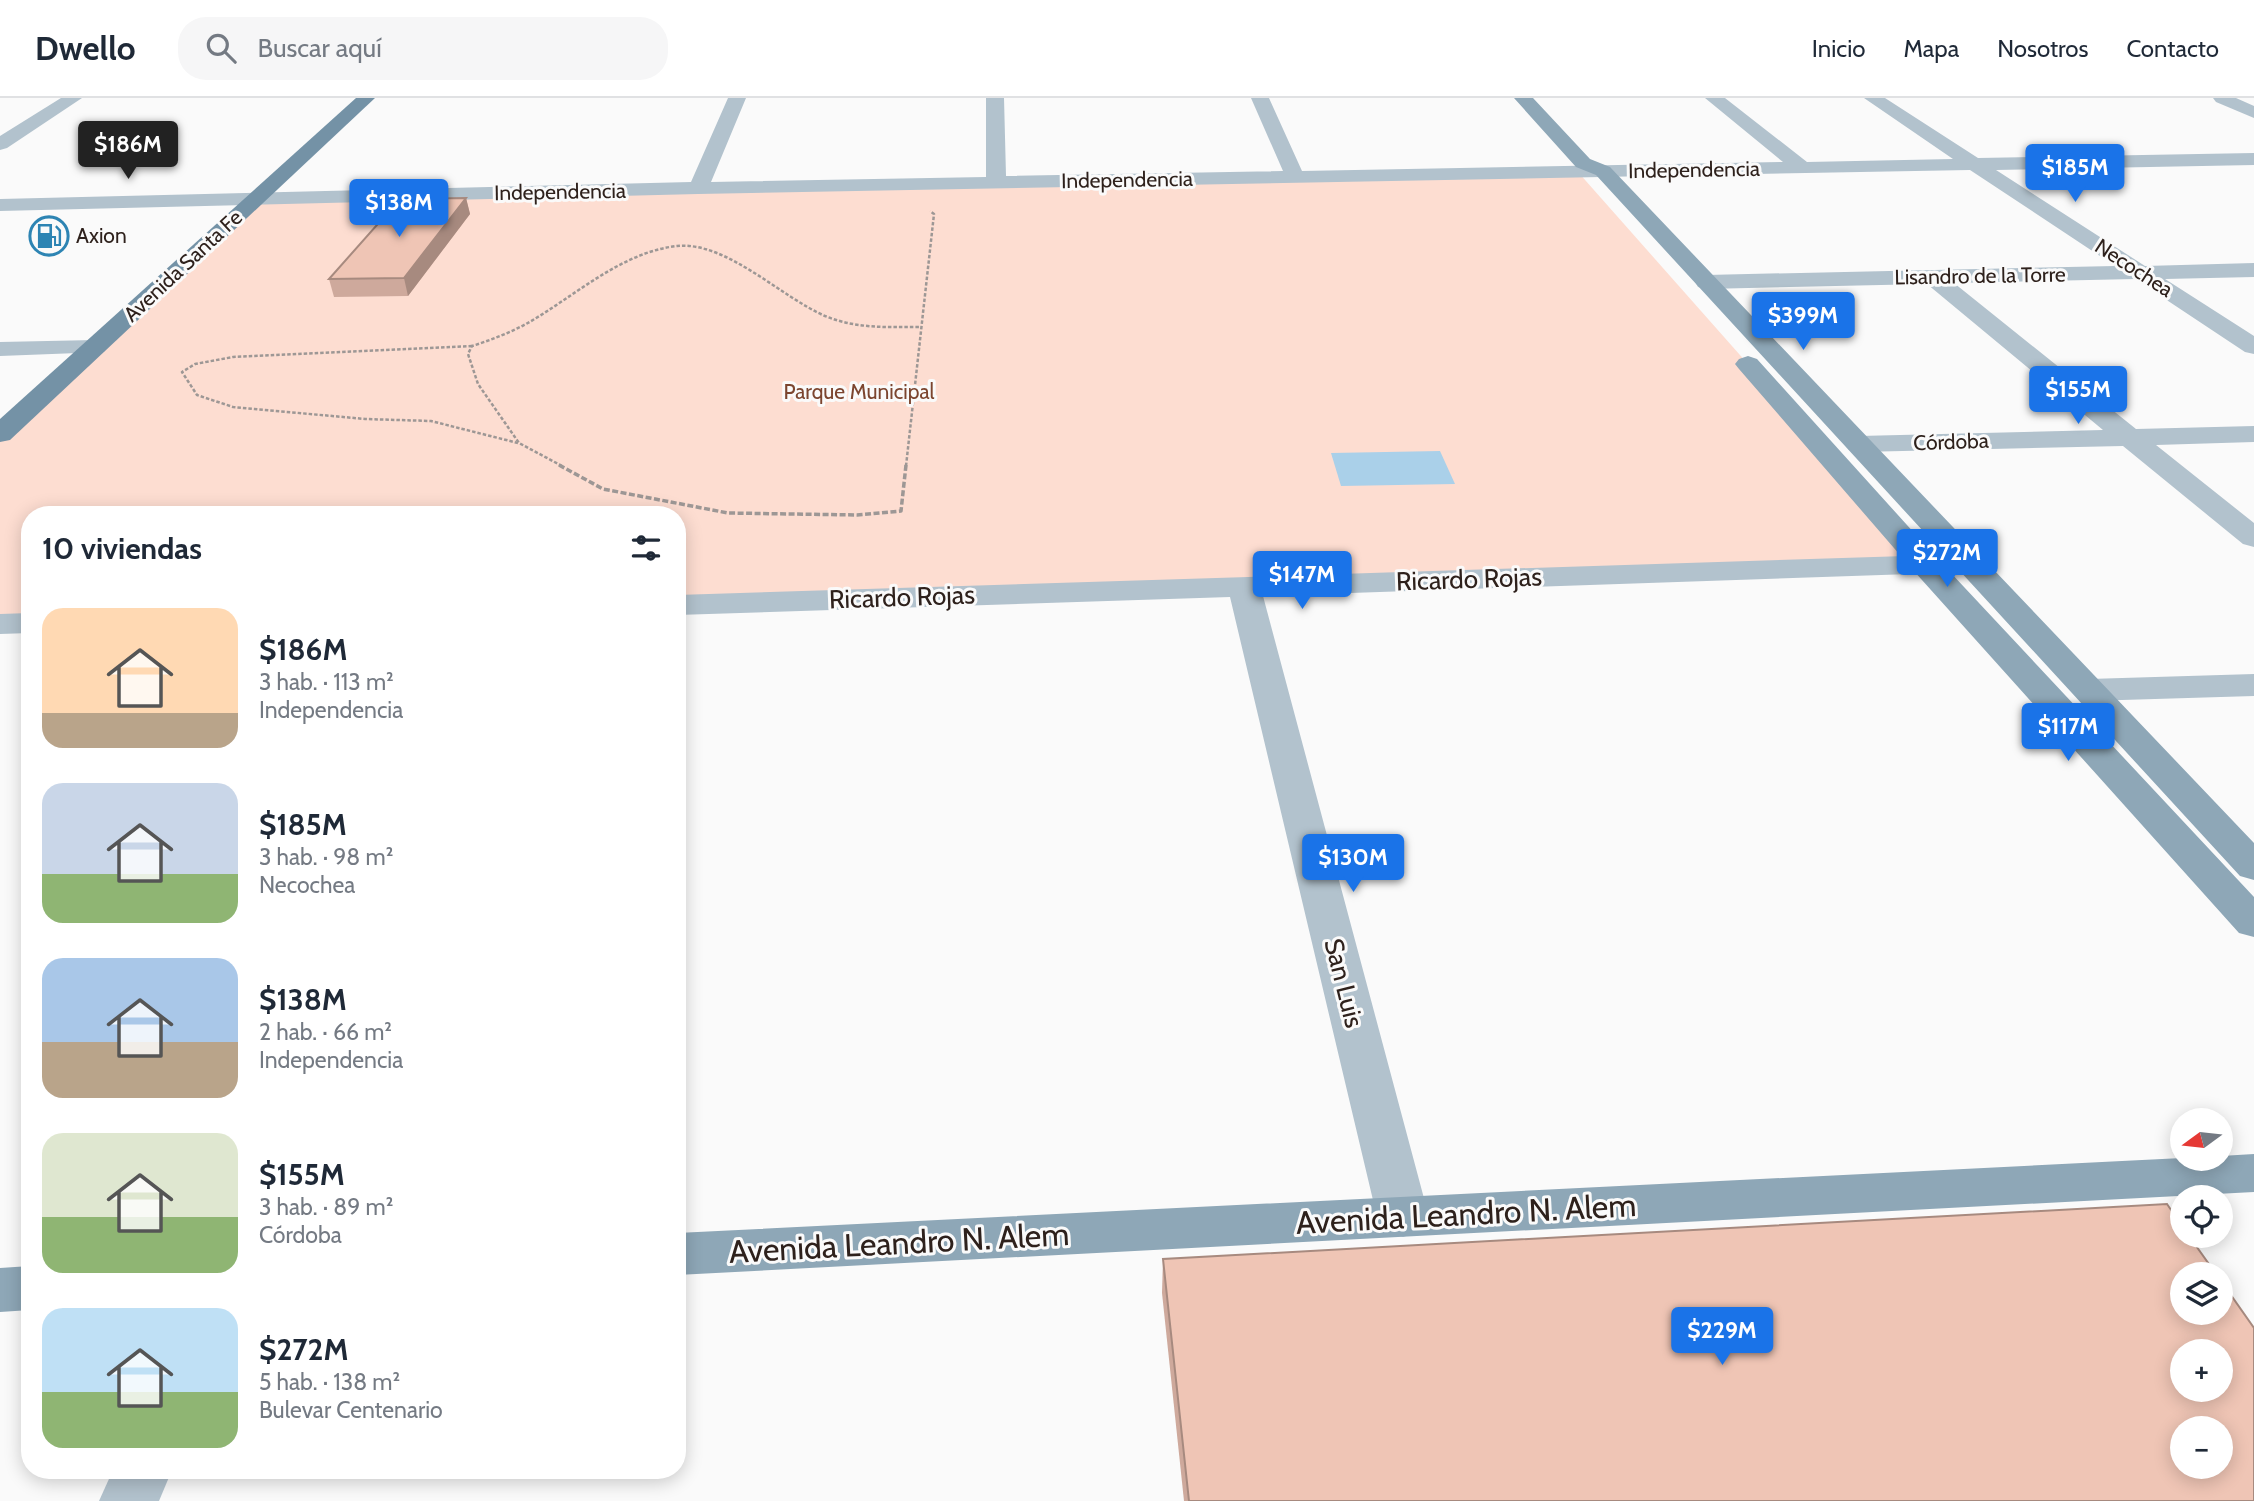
<!DOCTYPE html>
<html lang="es">
<meta charset="utf-8">
<style>
body{margin:0;font-family:Cabin,sans-serif;background:#f6f6f7;color:#1f2937;height:100vh;display:flex;flex-direction:column;font-size:26px;white-space:nowrap}
*{box-sizing:border-box;margin:0}
p{font-size:23px;color:#747a83}
.icon{flex:none;width:38px;height:38px;fill:none;stroke:currentColor;stroke-width:2;stroke-linecap:round;stroke-linejoin:round}
.map{position:relative;flex:1;overflow:hidden}
.drawer{position:absolute;left:21px;top:408px;width:665px;height:973px;display:flex;flex-direction:column;background:#fff;border-radius:28px;box-shadow:0 4px 18px #0003}
.drawer>*{flex:none}
.needle{width:46px;rotate:255deg}
.tools{position:absolute;left:2170px;top:1010px;display:grid;gap:14px}
.tools a{display:grid;place-items:center;width:63px;height:63px;border-radius:50%;background:#fff;box-shadow:0 4px 18px #0003;font-size:35px}
.price{position:absolute;translate:-50% -60px;padding:0 16px;border-radius:7px;background:#1a73e8;color:#fff;font-size:23px;line-height:46px;filter:drop-shadow(0 2px 4px #0008)}
.price::after{content:'';position:absolute;left:50%;top:42px;width:21px;height:16px;margin-left:-10px;background:inherit;clip-path:polygon(0 0,100% 0,50% 100%)}
.price.selected{background:#222;color:#fff}
ul{padding:0;list-style:none}
li{display:flex;align-items:center;gap:21px;height:175px;padding:0 21px}
li span{display:grid;place-items:center;flex:none;width:196px;height:140px;border-radius:21px;color:#555}
li>.icon{margin-inline-start:auto}
span .icon{width:84px;height:84px;fill:#fffc;stroke-width:1}
li b{font-size:30px}
h2{display:flex;justify-content:space-between;align-items:center;height:84px;padding:0 21px;font-size:30px}
header{display:flex;align-items:center;gap:42px;box-sizing:border-box;height:98px;padding:0 35px;background:#fff;border-bottom:2px solid #e0e1e3}
header strong{font-size:33px}
nav{display:flex;gap:38px;margin-inline-start:auto;font-size:24px}
.search{width:490px;height:63px;background:#f6f6f7;display:flex;align-items:center;gap:18px;box-sizing:border-box;padding:0 24px;border-radius:28px;color:#747a83;font-size:26px}
.map>svg:first-child{display:block}
.green{fill:#fdddd1}
.water{fill:#aad0e9}
.lines{fill:none;stroke-linecap:round;stroke-linejoin:round}
.path-far1{stroke:#9d9795;stroke-width:2.5;stroke-dasharray:3.5 2;stroke-linecap:butt}
.path{stroke:#9d9795;stroke-width:3.5;stroke-dasharray:6 2.5;stroke-linecap:butt}
.street{fill:#b2c2cd;fill-rule:evenodd}
.secondary{fill:#8ea7b7;fill-rule:evenodd}
.primary{fill:#7492a6;fill-rule:evenodd}
.wall{fill:#cea99c}
.shaded-wall{fill:#a78a7f}
.building{fill:#efc5b5;stroke:#a78a7f;stroke-width:2;fill-rule:evenodd}
.labels{text-anchor:middle;stroke-width:6;stroke-linejoin:round;paint-order:stroke}
.far-street-label{font-size:21px;fill:#2e211c;stroke:#fafafa}
.far-poi-label{font-size:21px;fill:#2e211c;stroke:#fafafa;text-anchor:start}
.far-park-label{font-size:21px;fill:#7c452f;stroke:#fafafa}
.street-label{font-size:26px;fill:#2e211c;stroke:#fafafa}
.near-street-label{font-size:32px;fill:#2e211c;stroke:#fafafa}
</style>
<header>
<strong>Dwello</strong>
<div class="search"><svg class="icon" aria-label="search" viewBox="0 0 24 24"><circle cx="10" cy="10" r="6"/><path d="M15 15l6 6"/></svg>Buscar aquí</div>
<nav><a>Inicio</a><a>Mapa</a><a>Nosotros</a><a>Contacto</a></nav>
</header>
<div class="map">
<svg width="2254" height="1403" viewBox="0 0 2254 1403">
<rect width="100%" height="100%" fill="#fafafa"/>
<path class="green" d="M1578 74 1924 465 677 507V416H30V525L0 526V336L257 101Z"/>
<path class="water" d="M1440 353 1455 386 1341 388 1331 355Z"/>
<g class="lines">
<g class="path-far1">
<path d="M472 248 233 259 195 266 182 274 197 297 233 309 365 321 431 323 518 345"/>
<path d="M562 368 519 345 478 286 468 256 472 248C491 242 509 235 526 226 574 199 621 154 677 148 726 143 781 199 825 218 857 231 887 229 920 229"/>
<path d="M906 368 934 116 930 113"/>
</g>
<path class="path" d="M559 367 603 391 728 415 857 417 901 413 906 367"/>
<g class="street">
<path d="M61 0H82L7 50 0 52V38Z"/>
<path d="M728 0H746L711 84 986 79V0H1004L1006 78 1283 73 1251 0H1269L1302 73 1783 64 1705 0H1725L1807 64 1953 61 1864 0H1885L1978 60 2254 55V67L1996 72 2145 168 2254 165V179L2165 181 2254 238V256L2245 254 2135 181 1954 185 2136 331 2254 328V344L2156 347 2254 425V449L2243 446 2123 348 1859 354 1849 352 1845 346 1849 340 1859 338 2103 332 1927 186 1706 191 1698 189 1695 184 1698 179 1706 177 2115 168 1970 72 698 96 0 113V101L691 84Z"/>
<path d="M2213 0H2236L2254 8V20L2216 4Z"/>
<path d="M95 242 104 244 107 249 104 254 0 258V244Z"/>
<path d="M1970 456 1981 458 1986 465 1981 472 1970 474 1263 498 1429 1119 1421 1133 1403 1139 1385 1133 1377 1119 1230 499 677 517V497Z"/>
<path d="M30 515V535L0 536V516Z"/>
<path d="M2254 576V598L2089 603 2077 599 2071 592 2077 585 2089 581Z"/>
<path d="M113 1372H172L159 1403H99Z"/>
</g>
<g class="secondary">
<path d="M1514 0H1533L1590 61 1610 69 2254 745V782L2240 778 1596 77 1576 69Z"/>
<path d="M1748 258 1757 261 1935 458 2254 799V839L2239 835 1913 472 1739 271 1735 266 1739 261Z"/>
<path d="M2254 1056V1094L677 1177V1135L2182 1060H2221V1058Z"/>
<path d="M30 1168V1212L0 1214V1170Z"/>
</g>
<path class="primary" d="M356 0H375L10 342 0 344V321Z"/>
</g>
<g class="wall">
<path d="M466 100 470 116 408 198 334 199 329 181Z"/>
<path d="M1163 1161 2254 1403H1184L1162 1195Z"/>
</g>
<path class="shaded-wall" d="M466 100 470 116 408 198 404 180Z"/>
<g class="building">
<path d="M466 100 404 180 329 181 400 101Z"/>
<path d="M2167 1106 2182 1128V1138H2189L2216 1176H2182V1214H2221V1183L2254 1230V1403H1189L1163 1161ZM2182 1253H2221V1292H2182ZM2182 1330H2221V1368H2182Z"/>
</g>
<defs>
<g id="fuel-ring" transform="scale(2.0125)"><circle r="9.5" fill="#fafafa" stroke="#2d84b3" stroke-width="1.5"/><path d="M-5.5-6h7V0h2V4h1.3V-2.5L3-4.5l.8-.8L6-3V5H2.5V1h-1V6h-7ZM-4.2-4.7v3.2H.2V-4.7Z" fill="#2d84b3"/></g>
</defs>
<g fill-rule="evenodd">
<use href="#fuel-ring" x="49" y="138"/>
</g>
<g class="labels">
<g class="far-street-label">
<text transform="translate(1694 72) rotate(-1)" y="7">Independencia</text>
<text transform="translate(1127 82) rotate(-1)" y="7">Independencia</text>
<text transform="translate(560 94) rotate(-1)" y="7">Independencia</text>
<text transform="translate(183 168) rotate(-43)" y="7">Avenida Santa Fe</text>
<text transform="translate(2134 170) rotate(33)" y="7">Necochea</text>
<text transform="translate(1980 178) rotate(-1)" y="7">Lisandro de la Torre</text>
<text transform="translate(1951 344) rotate(-2)" y="7">Córdoba</text>
</g>
<g class="far-poi-label">
<text x="76" y="145">Axion</text>
</g>
<g class="far-park-label">
<text x="859" y="301">Parque Municipal</text>
</g>
<g class="street-label">
<text transform="translate(1469 481) rotate(-2)" y="9">Ricardo Rojas</text>
<text transform="translate(902 499) rotate(-2)" y="9">Ricardo Rojas</text>
<text transform="translate(1344 885) rotate(76)" y="9">San Luis</text>
</g>
<g class="near-street-label">
<text transform="translate(1466 1116) rotate(-3)" y="11">Avenida Leandro N. Alem</text>
<text transform="translate(899 1145) rotate(-3)" y="11">Avenida Leandro N. Alem</text>
</g>
</g>
</svg>
<div class="tools">
<a><svg class="needle" viewBox="-14 -14 28 28"><path d="M0-13l5 13h-10z" fill="#e53935"/><path d="M0 13l5-13h-10z" fill="#747a83"/></svg></a>
<a><svg class="icon" aria-label="locate" viewBox="0 0 24 24"><circle cx="12" cy="12" r="6"/><path d="M12 2v4M12 18v4M2 12h4M18 12h4"/></svg></a>
<a><svg class="icon" aria-label="layers" viewBox="0 0 24 24"><path d="M12 4l9 5-9 5-9-5zM3 14l9 5 9-5"/></svg></a>
<a>+</a>
<a>−</a>
</div>
<b class="price selected" style="left:128px;top:83px">$186M</b>
<b class="price" style="left:2075px;top:106px">$185M</b>
<b class="price" style="left:399px;top:141px">$138M</b>
<b class="price" style="left:1803px;top:254px">$399M</b>
<b class="price" style="left:2078px;top:328px">$155M</b>
<b class="price" style="left:1947px;top:491px">$272M</b>
<b class="price" style="left:1302px;top:513px">$147M</b>
<b class="price" style="left:2068px;top:665px">$117M</b>
<b class="price" style="left:1353px;top:796px">$130M</b>
<b class="price" style="left:1722px;top:1269px">$229M</b>
<section class="drawer">
<h2>10 viviendas<svg class="icon" aria-label="filters" viewBox="0 0 24 24"><path d="M4 7h16M4 17h16"/><circle cx="9" cy="7" r="2"/><circle cx="15" cy="17" r="2"/></svg></h2>
<ul>
<li><span style="background:linear-gradient(#ffd9b3 75%,#b9a48a 0)"><svg class="icon" aria-label="home" viewBox="0 0 24 24"><path d="M3 11l9-7 9 7M6 9v11h12V9"/></svg></span><div><b>$186M</b><p>3 hab. · 113 m²</p><p>Independencia</p></div></li>
<li><span style="background:linear-gradient(#c9d6e8 65%,#8fb573 0)"><svg class="icon" aria-label="home" viewBox="0 0 24 24"><path d="M3 11l9-7 9 7M6 9v11h12V9"/></svg></span><div><b>$185M</b><p>3 hab. · 98 m²</p><p>Necochea</p></div></li>
<li><span style="background:linear-gradient(#a9c7e8 60%,#b9a48a 0)"><svg class="icon" aria-label="home" viewBox="0 0 24 24"><path d="M3 11l9-7 9 7M6 9v11h12V9"/></svg></span><div><b>$138M</b><p>2 hab. · 66 m²</p><p>Independencia</p></div></li>
<li><span style="background:linear-gradient(#dfe7d0 60%,#8fb573 0)"><svg class="icon" aria-label="home" viewBox="0 0 24 24"><path d="M3 11l9-7 9 7M6 9v11h12V9"/></svg></span><div><b>$155M</b><p>3 hab. · 89 m²</p><p>Córdoba</p></div></li>
<li><span style="background:linear-gradient(#bfe0f5 60%,#8fb573 0)"><svg class="icon" aria-label="home" viewBox="0 0 24 24"><path d="M3 11l9-7 9 7M6 9v11h12V9"/></svg></span><div><b>$272M</b><p>5 hab. · 138 m²</p><p>Bulevar Centenario</p></div></li>
</ul>
</section>
</div>
